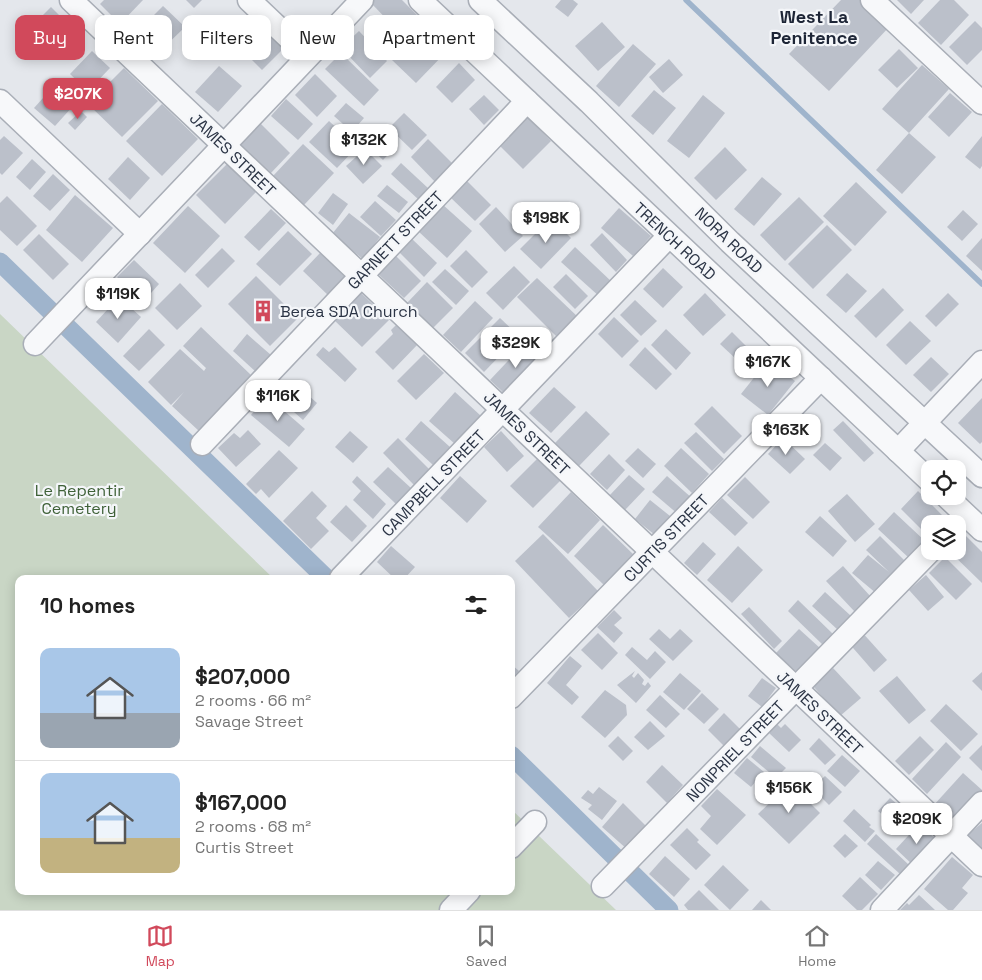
<!DOCTYPE html>
<meta charset="utf-8">
<style>
body{margin:0;font-family:"Space Grotesk",sans-serif;background:#f2f2f2;color:#222;height:100vh;display:flex;flex-direction:column;font-size:19px;white-space:nowrap}
*{box-sizing:border-box;margin:0}
p{font-size:16px;color:#767676}
.icon{flex:none;width:28px;height:28px;fill:none;stroke:currentColor;stroke-width:2;stroke-linecap:round;stroke-linejoin:round}
.map{position:relative;flex:1;overflow:hidden}
.side{position:absolute;left:15px;top:575px;width:500px;height:320px;display:flex;flex-direction:column;background:#fff;border-radius:10px;box-shadow:0 2px 12px #0003}
.side>*{flex:none}
.guide{position:absolute;left:15px;top:15px;width:500px;height:45px;display:flex;gap:10px}
.tools{position:absolute;left:921px;top:460px;display:grid;gap:10px}
.tools a{display:grid;place-items:center;width:45px;height:45px;border-radius:10px;background:#fff;box-shadow:0 2px 12px #0003;font-size:25px}
.price{position:absolute;translate:-50% -42px;padding:0 11px;border-radius:10px;background:#fff;color:#222;font-size:16px;line-height:32px;filter:drop-shadow(0 1px 2px #0008)}
.price::after{content:'';position:absolute;left:50%;top:30px;width:15px;height:11px;margin-left:-8px;background:inherit;clip-path:polygon(0 0,100% 0,50% 100%)}
.price.selected{background:#d1495b;color:#fff}
ul{padding:0;list-style:none}
li{display:flex;align-items:center;gap:15px;height:125px;padding:0 25px}
li+li{border-top:1px solid #e0e0e0}
li span{display:grid;place-items:center;flex:none;width:140px;height:100px;border-radius:10px;color:#555}
li>.icon{margin-inline-start:auto}
span .icon{width:60px;height:60px;fill:#fffc;stroke-width:1}
li b{font-size:21px}
h2{display:flex;justify-content:space-between;align-items:center;height:60px;padding:0 25px;font-size:21px}
.tag{padding:0 18px;border-radius:10px;background:#fff;box-shadow:0 2px 12px #0003;font-size:18px;line-height:45px}
.tag.selected{background:#d1495b;color:#fff}
.tab-bar{display:flex;justify-content:space-around;align-items:center;height:70px;border-top:1px solid #e0e0e0;background:#fff;font-size:14px;color:#767676}
.tab-bar a{display:grid;justify-items:center;gap:2px}
.tab-bar .selected{color:#d1495b}
.map>svg:first-child{display:block}
.green{fill:#c9d6c5}
.lines{fill:none;stroke-linecap:round;stroke-linejoin:round}
.stream{stroke:#9fb4cc;stroke-width:5.5}
.canal{stroke:#9fb4cc;stroke-width:19}
.building{fill:#bbc0ca}
.minor-casing{stroke:#a9aeb7;stroke-width:25}
.minor{stroke:#f7f8fa;stroke-width:22}
.labels{text-anchor:middle;stroke-width:4.5;stroke-linejoin:round;paint-order:stroke}
.street-label{font-size:16px;fill:#2b3445;stroke:#f4f6f9}
.poi-label{font-size:16px;fill:#2b3445;stroke:#f4f6f9;text-anchor:start}
.park-label{font-size:16px;fill:#3f6138;stroke:#f4f6f9}
.neighbourhood-label{font-size:18px;font-weight:bold;fill:#1d2536;stroke:#f4f6f9}
</style>
<div class="map">
<svg width="982" height="910" viewBox="0 0 982 910">
<rect width="100%" height="100%" fill="#e4e7ec"/>
<path class="green" d="M0 314 274 579H19V891H511V809L616 910H0Z"/>
<g class="lines">
<path class="stream" d="M686 0 982 284"/>
<g class="canal">
<path d="M0 262 327 579"/>
<path d="M511 755 669 910"/>
</g>
</g>
<g class="building">
<path d="M104 0H143L120 24 100 4Z"/>
<path d="M186 0H202L194 8Z"/>
<path d="M373 0H402L417 15 399 32 371 3Z"/>
<path d="M561 0H573L578 4 568 17 555 7Z"/>
<path d="M841 0H863L890 26 829 91 789 54Z"/>
<path d="M897 0H924L911 14Z"/>
<path d="M940 0H954L969 15 941 45 918 23Z"/>
<path d="M163 6 185 27 153 58 132 37Z"/>
<path d="M51 7 73 29 44 58 22 36Z"/>
<path d="M253 18 284 48 262 70 232 40Z"/>
<path d="M379 18 404 42 389 57 365 33Z"/>
<path d="M975 21 982 28V50L967 65 949 47Z"/>
<path d="M602 22 625 47 598 71 575 46Z"/>
<path d="M426 28 448 50 416 83 392 60Z"/>
<path d="M359 31 387 61 370 78 341 48Z"/>
<path d="M633 44 656 64 619 107 596 86Z"/>
<path d="M899 49 918 68 897 88 878 70Z"/>
<path d="M92 51 110 68 88 91 70 74Z"/>
<path d="M341 53 379 90 364 106 325 69Z"/>
<path d="M669 59 683 75 663 93 649 77Z"/>
<path d="M459 63 475 80 452 103 436 87Z"/>
<path d="M922 65 949 89 909 133 882 109Z"/>
<path d="M219 66 242 86 218 112 195 92Z"/>
<path d="M124 68 158 101 122 137 88 104Z"/>
<path d="M315 74 337 96 317 117 295 95Z"/>
<path d="M61 78 82 96 55 126 34 108Z"/>
<path d="M654 90 676 108 653 135 631 116Z"/>
<path d="M950 93 972 112 949 137 928 117Z"/>
<path d="M484 95 499 110 484 125 469 109Z"/>
<path d="M703 95 725 113 689 158 667 141Z"/>
<path d="M286 99 313 124 298 140 271 116Z"/>
<path d="M346 103 364 118 352 132 334 116Z"/>
<path d="M162 104 198 139 162 176 126 141Z"/>
<path d="M81 111 87 117 75 130 68 123Z"/>
<path d="M404 113 427 135 412 150 389 128Z"/>
<path d="M525 115 551 141 523 169 496 142Z"/>
<path d="M329 121 357 147 337 168 309 142Z"/>
<path d="M260 123 290 153 270 174 239 144Z"/>
<path d="M382 131 397 145 383 160 368 146Z"/>
<path d="M909 133 936 157 902 194 876 170Z"/>
<path d="M4 136 23 153 2 175 0 173V140Z"/>
<path d="M982 136V166L980 169 965 157Z"/>
<path d="M428 139 456 167 438 185 411 157Z"/>
<path d="M303 144 334 173 304 205 273 176Z"/>
<path d="M725 147 747 170 716 200 694 178Z"/>
<path d="M365 149 382 166 363 184 346 166Z"/>
<path d="M128 157 150 178 130 200 108 179Z"/>
<path d="M32 159 46 172 30 190 16 177Z"/>
<path d="M401 163 429 189 419 200 391 174Z"/>
<path d="M227 164 256 192 225 224 196 195Z"/>
<path d="M53 174 70 190 50 211 33 196Z"/>
<path d="M762 177 782 194 754 226 734 209Z"/>
<path d="M467 181 491 205 475 221 450 197Z"/>
<path d="M856 182 887 212 855 246 823 216Z"/>
<path d="M387 185 408 202 399 213 377 196Z"/>
<path d="M333 193 348 204 333 225 318 213Z"/>
<path d="M75 195 113 228 82 262 46 230Z"/>
<path d="M7 196 37 226 17 246 0 230V203Z"/>
<path d="M799 197 824 222 785 261 760 235Z"/>
<path d="M375 201 396 220 381 236 360 217Z"/>
<path d="M442 204 472 231 447 258 418 231Z"/>
<path d="M188 206 220 236 185 273 153 243Z"/>
<path d="M496 207 523 236 505 252 479 224Z"/>
<path d="M619 208 651 236 633 256 601 228Z"/>
<path d="M271 209 286 223 259 251 244 237Z"/>
<path d="M963 210 978 224 962 241 947 227Z"/>
<path d="M349 213 380 237 363 259 332 234Z"/>
<path d="M551 218 571 238 541 269 520 249Z"/>
<path d="M827 225 852 250 813 289 788 264Z"/>
<path d="M288 231 312 254 280 286 256 264Z"/>
<path d="M602 233 627 260 616 272 590 245Z"/>
<path d="M39 234 69 264 53 280 23 250Z"/>
<path d="M410 237 437 263 424 277 397 250Z"/>
<path d="M982 238V271L966 256Z"/>
<path d="M575 247 613 283 600 297 561 262Z"/>
<path d="M222 248 235 261 208 288 195 275Z"/>
<path d="M466 250 488 272 472 288 450 266Z"/>
<path d="M320 253 348 280 331 298 303 271Z"/>
<path d="M394 254 421 281 404 298 376 272Z"/>
<path d="M134 260 159 284 143 302 117 277Z"/>
<path d="M514 266 530 282 503 310 486 293Z"/>
<path d="M663 268 683 287 663 308 643 289Z"/>
<path d="M445 269 469 291 456 305 432 282Z"/>
<path d="M847 273 867 291 846 313 826 295Z"/>
<path d="M566 274 588 296 575 309 553 287Z"/>
<path d="M256 276 298 318 270 346 228 304Z"/>
<path d="M537 278 579 318 558 338 517 297Z"/>
<path d="M427 282 453 308 433 328 407 303Z"/>
<path d="M180 283 202 306 177 330 155 308Z"/>
<path d="M883 288 904 310 876 338 854 316Z"/>
<path d="M361 293 389 320 362 347 334 320Z"/>
<path d="M705 293 726 315 703 336 683 315Z"/>
<path d="M948 293 959 304 936 327 925 316Z"/>
<path d="M119 297 141 317 118 343 96 322Z"/>
<path d="M635 300 657 321 641 336 620 315Z"/>
<path d="M475 301 493 318 461 352 443 335Z"/>
<path d="M614 317 639 341 622 358 598 334Z"/>
<path d="M500 318 519 336 484 372 465 353Z"/>
<path d="M910 321 931 341 906 365 886 345Z"/>
<path d="M398 323 419 343 393 370 375 352 393 334 391 330Z"/>
<path d="M201 327 251 375 199 431 172 406 184 392 171 405 148 382 180 349 204 371 206 368 183 346Z"/>
<path d="M149 329 165 345 139 371 123 356Z"/>
<path d="M666 329 691 353 676 370 651 345Z"/>
<path d="M732 332 748 348 736 359 720 344Z"/>
<path d="M247 334 271 355 256 372 233 351Z"/>
<path d="M525 343 541 360 506 395 490 380Z"/>
<path d="M323 347 329 352 335 347 357 369 345 382 316 355Z"/>
<path d="M645 347 672 374 656 390 629 365Z"/>
<path d="M424 354 444 373 416 400 397 381Z"/>
<path d="M931 357 949 374 931 392 913 375Z"/>
<path d="M768 360 795 381 768 415 741 394Z"/>
<path d="M291 380 317 403 303 420 276 396Z"/>
<path d="M554 387 576 407 551 433 529 413Z"/>
<path d="M455 392 481 416 455 444 429 421Z"/>
<path d="M267 396 305 429 289 447 251 415Z"/>
<path d="M982 398V442L980 444 958 423Z"/>
<path d="M712 406 742 436 724 454 694 424Z"/>
<path d="M586 411 610 434 578 467 554 444Z"/>
<path d="M421 421 450 447 433 465 405 439Z"/>
<path d="M843 421 874 453 864 462 833 430Z"/>
<path d="M248 430 261 444 236 467 218 448 234 433 240 438Z"/>
<path d="M350 431 368 447 353 463 335 447Z"/>
<path d="M501 431 524 456 507 472 484 447Z"/>
<path d="M696 432 724 459 712 471 684 443Z"/>
<path d="M398 438 431 471 415 486 383 453Z"/>
<path d="M783 438 805 459 790 474 768 454Z"/>
<path d="M825 443 842 458 830 471 813 455Z"/>
<path d="M638 448 656 464 643 478 625 461Z"/>
<path d="M681 448 709 474 692 493 664 466Z"/>
<path d="M279 450 298 468 269 498 261 489 256 494 246 484Z"/>
<path d="M609 454 625 470 607 490 590 474Z"/>
<path d="M538 458 560 481 533 508 510 486Z"/>
<path d="M388 467 411 488 396 504 373 482Z"/>
<path d="M629 475 645 489 625 510 609 496Z"/>
<path d="M357 476 386 504 373 519 353 500 361 491 352 482Z"/>
<path d="M460 476 487 501 467 523 440 498Z"/>
<path d="M667 476 693 499 679 515 652 492Z"/>
<path d="M745 477 770 502 753 519 727 495Z"/>
<path d="M312 491 327 506 316 518 329 531 311 549 283 521Z"/>
<path d="M918 491 947 520 943 524H930V538L901 509Z"/>
<path d="M571 492 600 520 568 554 538 527Z"/>
<path d="M847 494 875 524 855 542 828 511Z"/>
<path d="M722 498 748 523 735 536 709 512Z"/>
<path d="M650 500 670 516 655 535 635 519Z"/>
<path d="M346 505 367 526 352 542 330 522Z"/>
<path d="M894 512 925 541 909 558 878 529Z"/>
<path d="M820 516 847 541 833 557 805 532Z"/>
<path d="M603 525 634 555 605 586 574 556Z"/>
<path d="M543 534 598 591 569 618 515 561Z"/>
<path d="M964 534 982 552V583L949 551H958V540Z"/>
<path d="M880 536 906 562 877 594 852 573 868 555 889 572 866 550Z"/>
<path d="M703 542 716 554 697 575 684 563Z"/>
<path d="M391 546 415 567 404 579H395L377 562Z"/>
<path d="M738 546 763 570 732 603 707 580Z"/>
<path d="M945 557 972 584 956 600 929 573Z"/>
<path d="M843 566 871 597 855 612 826 581Z"/>
<path d="M926 575 944 597 928 611 909 590Z"/>
<path d="M825 592 851 616 838 630 812 606Z"/>
<path d="M798 600 834 635 824 646 788 611Z"/>
<path d="M749 607 782 641 774 649 741 614Z"/>
<path d="M614 610 622 618 614 625 623 633 614 643 597 627Z"/>
<path d="M659 629 670 639 680 629 693 641 673 661 649 639Z"/>
<path d="M799 629 821 649 798 673 776 653Z"/>
<path d="M860 630 887 660 874 672 847 641Z"/>
<path d="M598 633 618 653 602 670 581 650Z"/>
<path d="M632 647 647 660 655 651 666 662 650 679 625 655Z"/>
<path d="M570 656 582 666 566 685 579 697 572 705 547 683Z"/>
<path d="M511 664 519 671 511 680Z"/>
<path d="M833 668 861 698 840 716 813 686Z"/>
<path d="M635 671 632 676 634 678 638 673 644 680 642 684 645 686 648 682 651 686 636 703 617 685Z"/>
<path d="M982 672V691L972 681Z"/>
<path d="M680 673 701 691 684 710 663 692Z"/>
<path d="M897 676 926 710 909 724 879 691Z"/>
<path d="M762 678 776 688 762 707 748 696Z"/>
<path d="M605 690 626 705 627 715 605 738 581 717Z"/>
<path d="M702 693 719 709 704 724 687 709Z"/>
<path d="M660 695 680 714 666 728 646 710Z"/>
<path d="M946 704 978 734 961 751 930 721Z"/>
<path d="M724 713 743 732 726 748 708 730Z"/>
<path d="M650 721 665 736 648 750 634 737Z"/>
<path d="M777 724 781 728 785 724 801 740 789 752 769 733Z"/>
<path d="M618 736 633 751 623 761 608 746Z"/>
<path d="M920 736 934 750 909 775 895 761Z"/>
<path d="M819 738 836 755 825 765 809 749Z"/>
<path d="M946 742 961 757 927 794 912 779Z"/>
<path d="M982 745V771L969 758Z"/>
<path d="M760 746 786 768 776 778 751 757Z"/>
<path d="M842 755 860 771 845 787 827 771Z"/>
<path d="M747 758 764 772 751 787 734 773Z"/>
<path d="M662 765 683 785 667 803 646 782Z"/>
<path d="M963 773 982 790V798L957 827 933 806Z"/>
<path d="M825 776 842 792 829 805 812 788Z"/>
<path d="M790 783 820 813 789 844 758 814Z"/>
<path d="M599 787 617 801 602 820 588 809 592 805 581 798 588 790 593 794Z"/>
<path d="M717 789 746 815 717 845 700 829 711 816 701 806Z"/>
<path d="M890 798 897 804 892 810 902 819 907 814 912 818 901 831 878 811Z"/>
<path d="M623 803 648 828 628 850 602 827Z"/>
<path d="M854 809 871 825 869 827 875 831 865 842 843 821Z"/>
<path d="M982 823V854L966 836Z"/>
<path d="M919 824 938 841 914 866 896 849Z"/>
<path d="M687 828 699 840 697 842 711 855 696 870 670 845Z"/>
<path d="M845 834 858 846 845 858 833 846Z"/>
<path d="M876 834 909 865 900 874 867 844Z"/>
<path d="M665 856 690 879 674 897 649 874Z"/>
<path d="M952 857 973 875 962 888 968 893 953 910H948L924 889Z"/>
<path d="M878 861 895 875 881 890 865 875Z"/>
<path d="M723 865 749 890 730 910 704 885Z"/>
<path d="M860 877 878 894 862 910H857L842 896Z"/>
<path d="M699 890 719 910H688L684 905Z"/>
<path d="M919 895 935 910H900L907 903 909 905Z"/>
<path d="M761 900 771 910H752Z"/>
</g>
<g class="lines">
<g class="minor-casing">
<g id="minor">
<path d="M71 0 982 865"/>
<path d="M249 0 308 56"/>
<path d="M420 0 930 481"/>
<path d="M480 0 589 102 730 242 982 476"/>
<path d="M872 0 982 103"/>
<path d="M0 101 140 234"/>
<path d="M35 344 362 0"/>
<path d="M202 444 527 101"/>
<path d="M898 451 982 362"/>
<path d="M946 496 982 530"/>
<path d="M341 578 669 236"/>
<path d="M511 697 821 378"/>
<path d="M511 847 535 822"/>
<path d="M603 886 930 551"/>
<path d="M451 910 469 891"/>
<path d="M882 910 982 803"/>
</g>
</g>
<use href="#minor" class="minor"/>
</g>
<defs>
<g id="building-bare" transform="scale(1.725)"><path d="M-4-6H4V6H1V3H-1V6H-4ZM-2.5-4.3h1.7v1.8h-1.7ZM.8-4.3h1.7v1.8H.8ZM-2.5-1h1.7V.8h-1.7ZM.8-1h1.7V.8H.8Z" fill="#d1495b" stroke="#f4f6f9" stroke-width="2.5" paint-order="stroke"/></g>
</defs>
<g fill-rule="evenodd">
<use href="#building-bare" x="263" y="311"/>
</g>
<g class="labels">
<g class="street-label">
<text transform="translate(233 154) rotate(44)" y="6">JAMES STREET</text>
<text transform="translate(395 240) rotate(-46)" y="6">GARNETT STREET</text>
<text transform="translate(729 240) rotate(44)" y="6">NORA ROAD</text>
<text transform="translate(675 241) rotate(43)" y="6">TRENCH ROAD</text>
<text transform="translate(527 433) rotate(44)" y="6">JAMES STREET</text>
<text transform="translate(433 483) rotate(-46)" y="6">CAMPBELL STREET</text>
<text transform="translate(666 538) rotate(-46)" y="6">CURTIS STREET</text>
<text transform="translate(820 712) rotate(44)" y="6">JAMES STREET</text>
<text transform="translate(735 751) rotate(-46)" y="6">NONPRIEL STREET</text>
</g>
<g class="poi-label">
<text x="280" y="317">Berea SDA Church</text>
</g>
<g class="park-label">
<text x="79" y="496">Le Repentir<tspan x="79" dy="18">Cemetery</tspan></text>
</g>
<g class="neighbourhood-label">
<text x="814" y="23">West La<tspan x="814" dy="21">Penitence</tspan></text>
</g>
</g>
</svg>
<div class="tools">
<a><svg class="icon" aria-label="locate" viewBox="0 0 24 24"><circle cx="12" cy="12" r="6"/><path d="M12 2v4M12 18v4M2 12h4M18 12h4"/></svg></a>
<a><svg class="icon" aria-label="layers" viewBox="0 0 24 24"><path d="M12 4l9 5-9 5-9-5zM3 14l9 5 9-5"/></svg></a>
</div>
<b class="price selected" style="left:78px;top:120px">$207K</b>
<b class="price" style="left:364px;top:166px">$132K</b>
<b class="price" style="left:546px;top:244px">$198K</b>
<b class="price" style="left:118px;top:320px">$119K</b>
<b class="price" style="left:516px;top:369px">$329K</b>
<b class="price" style="left:768px;top:388px">$167K</b>
<b class="price" style="left:278px;top:422px">$116K</b>
<b class="price" style="left:786px;top:456px">$163K</b>
<b class="price" style="left:789px;top:814px">$156K</b>
<b class="price" style="left:917px;top:845px">$209K</b>
<div class="guide">
<a class="tag selected">Buy</a>
<a class="tag">Rent</a>
<a class="tag">Filters</a>
<a class="tag">New</a>
<a class="tag">Apartment</a>
</div>
<section class="side">
<h2>10 homes<svg class="icon" aria-label="filters" viewBox="0 0 24 24"><path d="M4 7h16M4 17h16"/><circle cx="9" cy="7" r="2"/><circle cx="15" cy="17" r="2"/></svg></h2>
<ul>
<li><span style="background:linear-gradient(#a9c7e8 65%,#9aa5b1 0)"><svg class="icon" aria-label="home" viewBox="0 0 24 24"><path d="M3 11l9-7 9 7M6 9v11h12V9"/></svg></span><div><b>$207,000</b><p>2 rooms · 66 m²</p><p>Savage Street</p></div></li>
<li><span style="background:linear-gradient(#a9c7e8 65%,#c2b280 0)"><svg class="icon" aria-label="home" viewBox="0 0 24 24"><path d="M3 11l9-7 9 7M6 9v11h12V9"/></svg></span><div><b>$167,000</b><p>2 rooms · 68 m²</p><p>Curtis Street</p></div></li>
</ul>
</section>
</div>
<nav class="tab-bar">
<a class="selected"><svg class="icon" aria-label="map" viewBox="0 0 24 24"><path d="M3 6l6-2 6 2 6-2v14l-6 2-6-2-6 2zM9 4v14M15 6v14"/></svg>Map</a>
<a><svg class="icon" aria-label="saved" viewBox="0 0 24 24"><path d="M7 4h10v16l-5-4-5 4z"/></svg>Saved</a>
<a><svg class="icon" aria-label="home" viewBox="0 0 24 24"><path d="M3 11l9-7 9 7M6 9v11h12V9"/></svg>Home</a>
</nav>
